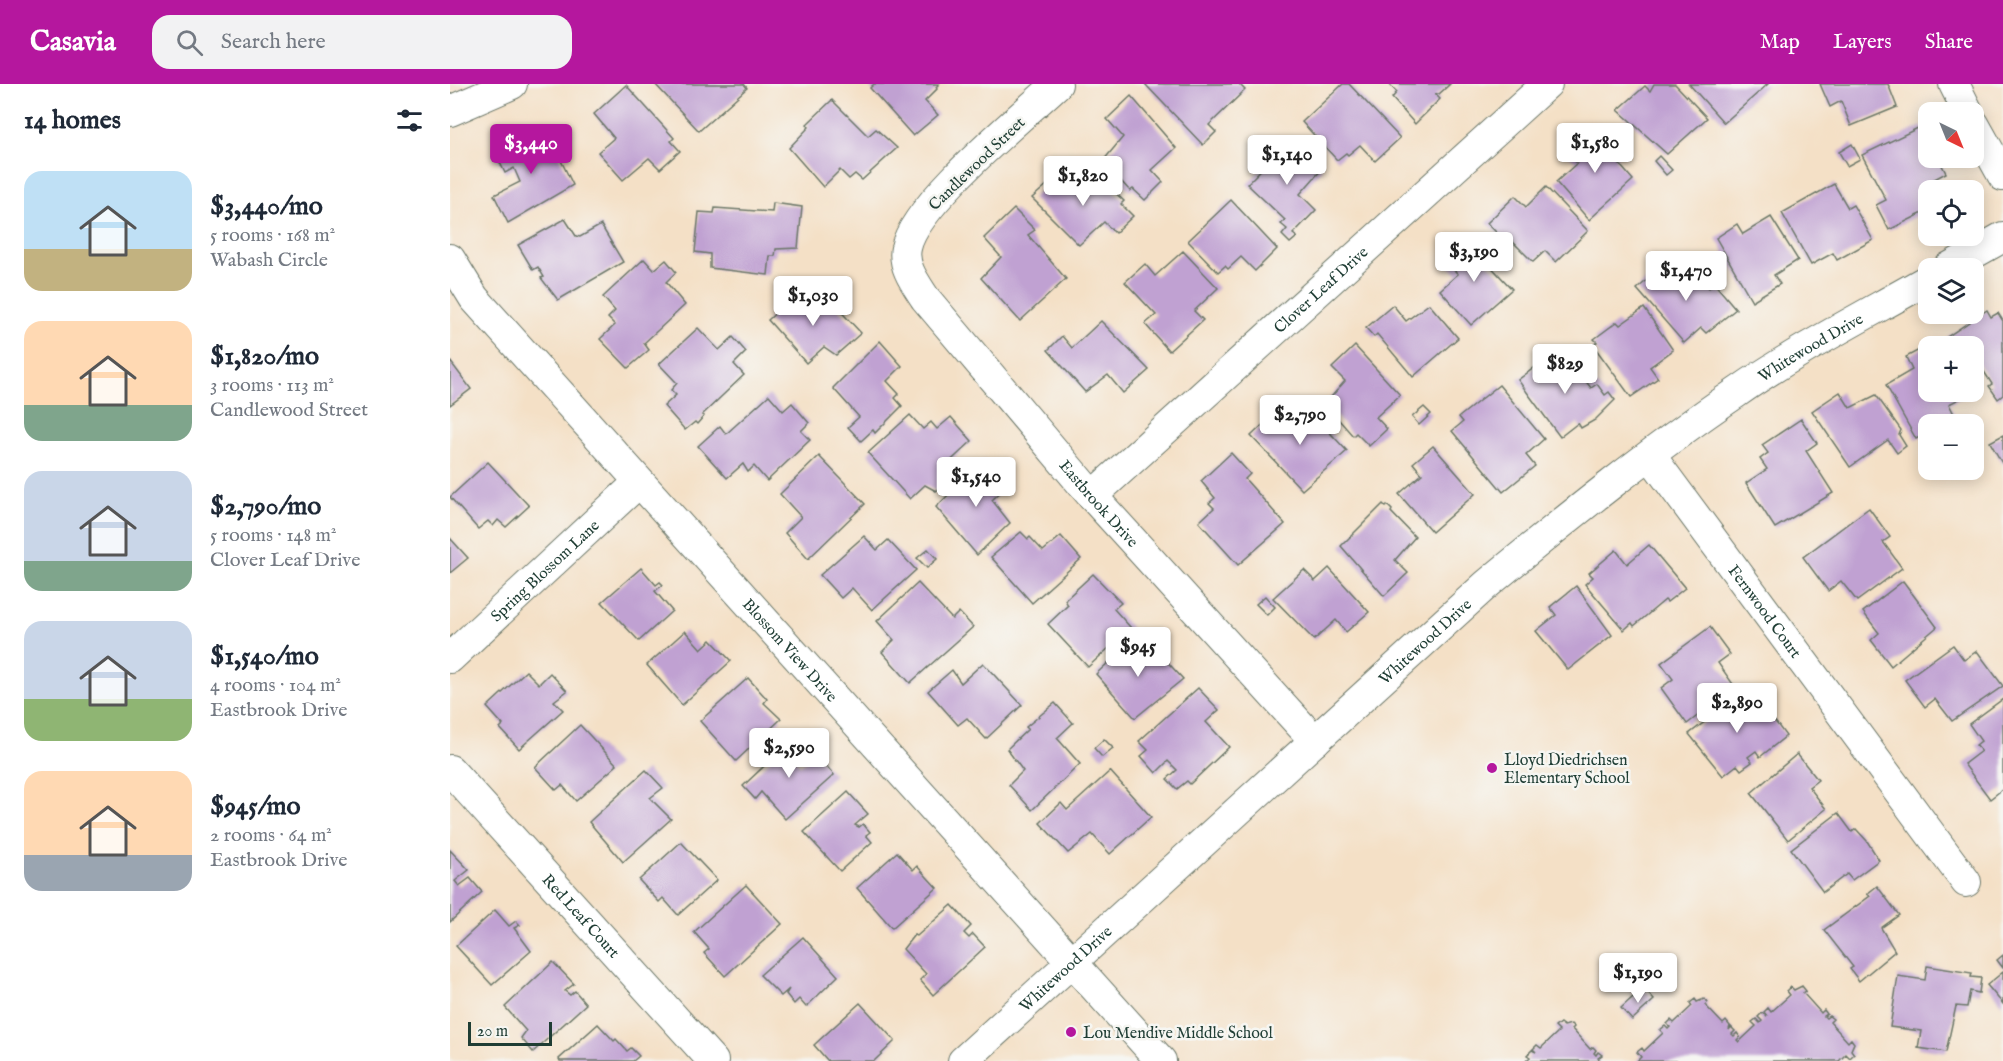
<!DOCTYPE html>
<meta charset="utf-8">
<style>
body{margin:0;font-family:"IM FELL English",serif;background:#f2f2f3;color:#1f2937;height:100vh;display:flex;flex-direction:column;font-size:22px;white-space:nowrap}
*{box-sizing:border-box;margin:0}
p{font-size:20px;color:#747a83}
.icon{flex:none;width:33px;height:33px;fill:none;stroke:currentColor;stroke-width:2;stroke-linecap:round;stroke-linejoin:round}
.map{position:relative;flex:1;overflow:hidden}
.drawer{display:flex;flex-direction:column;background:#fff;width:450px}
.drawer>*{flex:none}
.needle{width:39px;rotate:137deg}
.buttons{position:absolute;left:1468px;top:18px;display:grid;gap:12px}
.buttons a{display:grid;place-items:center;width:66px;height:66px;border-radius:12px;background:#fff;box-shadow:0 3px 15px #0003;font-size:30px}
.scale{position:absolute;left:18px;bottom:15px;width:84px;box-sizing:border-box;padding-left:6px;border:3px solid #1f3d34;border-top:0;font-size:16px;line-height:21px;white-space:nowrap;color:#1f3d34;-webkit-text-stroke:4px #f6f6f2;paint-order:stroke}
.price{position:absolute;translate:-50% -51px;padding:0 14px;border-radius:6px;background:#fff;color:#222;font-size:20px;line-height:39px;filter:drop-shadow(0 2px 3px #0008)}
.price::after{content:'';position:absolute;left:50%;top:36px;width:18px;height:14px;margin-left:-9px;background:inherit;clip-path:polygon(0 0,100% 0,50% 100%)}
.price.active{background:#b5179e;color:#fff}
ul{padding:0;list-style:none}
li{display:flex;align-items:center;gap:18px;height:150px;padding:0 24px}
li span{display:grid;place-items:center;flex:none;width:168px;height:120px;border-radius:18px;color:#555}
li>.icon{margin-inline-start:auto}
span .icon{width:72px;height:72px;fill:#fffc;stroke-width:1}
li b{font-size:26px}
h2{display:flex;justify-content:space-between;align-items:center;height:72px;padding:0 24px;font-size:26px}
header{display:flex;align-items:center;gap:36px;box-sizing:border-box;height:84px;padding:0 30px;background:#b5179e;color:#fff}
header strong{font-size:28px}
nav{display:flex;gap:33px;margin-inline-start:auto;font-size:21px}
.search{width:420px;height:54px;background:#f2f2f3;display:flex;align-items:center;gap:15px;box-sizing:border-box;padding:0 21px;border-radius:18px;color:#747a83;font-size:22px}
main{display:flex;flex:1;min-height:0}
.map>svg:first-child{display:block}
.building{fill:#c0a1d2}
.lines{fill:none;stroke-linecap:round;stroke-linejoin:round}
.minor-casing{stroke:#6a7667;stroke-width:32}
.minor{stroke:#fff;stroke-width:30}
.poi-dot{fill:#b5179e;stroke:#f6f6f2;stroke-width:2}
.labels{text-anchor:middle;stroke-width:5;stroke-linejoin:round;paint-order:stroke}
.street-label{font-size:16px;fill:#1f3d34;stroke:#f6f6f2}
.poi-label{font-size:16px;fill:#1f3d34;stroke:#f6f6f2;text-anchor:start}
</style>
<header>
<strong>Casavia</strong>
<div class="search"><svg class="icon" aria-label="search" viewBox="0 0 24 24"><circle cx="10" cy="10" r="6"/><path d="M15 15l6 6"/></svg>Search here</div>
<nav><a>Map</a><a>Layers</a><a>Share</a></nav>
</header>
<main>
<section class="drawer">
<h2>14 homes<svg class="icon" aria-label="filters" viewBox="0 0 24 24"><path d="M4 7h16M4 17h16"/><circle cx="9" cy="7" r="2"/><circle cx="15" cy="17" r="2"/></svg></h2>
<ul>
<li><span style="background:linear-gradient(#bfe0f5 65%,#c2b280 0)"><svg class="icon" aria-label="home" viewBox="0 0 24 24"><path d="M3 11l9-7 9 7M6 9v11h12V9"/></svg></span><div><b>$3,440/mo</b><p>5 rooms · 168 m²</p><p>Wabash Circle</p></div></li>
<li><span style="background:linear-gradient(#ffd9b3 70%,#7fa58c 0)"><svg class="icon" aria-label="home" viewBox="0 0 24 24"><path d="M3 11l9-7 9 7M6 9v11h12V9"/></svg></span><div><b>$1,820/mo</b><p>3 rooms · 113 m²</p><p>Candlewood Street</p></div></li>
<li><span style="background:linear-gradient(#c9d6e8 75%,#7fa58c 0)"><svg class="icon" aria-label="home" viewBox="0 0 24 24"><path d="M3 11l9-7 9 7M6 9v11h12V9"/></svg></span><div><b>$2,790/mo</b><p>5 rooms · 148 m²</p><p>Clover Leaf Drive</p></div></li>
<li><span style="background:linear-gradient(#c9d6e8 65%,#8fb573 0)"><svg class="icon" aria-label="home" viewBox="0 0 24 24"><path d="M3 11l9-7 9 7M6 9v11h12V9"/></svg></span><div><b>$1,540/mo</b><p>4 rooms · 104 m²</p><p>Eastbrook Drive</p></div></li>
<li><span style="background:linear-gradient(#ffd9b3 70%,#9aa5b1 0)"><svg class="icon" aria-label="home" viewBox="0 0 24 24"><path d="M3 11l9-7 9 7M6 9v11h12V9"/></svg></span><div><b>$945/mo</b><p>2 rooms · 64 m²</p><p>Eastbrook Drive</p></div></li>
</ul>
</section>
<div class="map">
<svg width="1553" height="977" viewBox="0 0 1553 977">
<rect width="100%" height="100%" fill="#f6f6f2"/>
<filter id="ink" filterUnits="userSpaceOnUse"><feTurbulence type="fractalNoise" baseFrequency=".0167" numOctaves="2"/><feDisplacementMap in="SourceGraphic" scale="12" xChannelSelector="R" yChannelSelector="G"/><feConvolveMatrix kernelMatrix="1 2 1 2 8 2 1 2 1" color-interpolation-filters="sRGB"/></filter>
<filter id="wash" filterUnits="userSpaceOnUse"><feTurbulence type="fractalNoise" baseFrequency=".008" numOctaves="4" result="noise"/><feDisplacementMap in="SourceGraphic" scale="24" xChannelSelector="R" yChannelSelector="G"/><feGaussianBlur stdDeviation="1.35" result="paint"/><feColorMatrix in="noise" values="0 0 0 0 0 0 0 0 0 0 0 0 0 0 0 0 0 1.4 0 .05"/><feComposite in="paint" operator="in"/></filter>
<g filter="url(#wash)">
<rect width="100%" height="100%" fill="#f4e0c6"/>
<g id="blocks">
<g class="building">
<path d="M205 0H294L297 4 249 47Z"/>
<path d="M424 0H489L486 3 487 5 475 17 488 31 463 52 420 4Z"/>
<path d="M695 0H789L795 6 759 41 766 48 753 61Z"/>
<path d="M893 0H899L950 54 925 77 910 61 898 71 896 69 887 76 852 38Z"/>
<path d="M939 0H1000L989 10H985L990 15 965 40 942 14 947 8Z"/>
<path d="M1204 0H1225L1257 34 1217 70 1168 26 1195 2 1200 7Z"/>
<path d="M1239 0H1318L1274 39Z"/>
<path d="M1370 0H1438L1447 23 1401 42 1391 17 1380 23Z"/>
<path d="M176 1 224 54 221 57 230 67 210 85 199 74 173 96 148 68 164 54 144 30Z"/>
<path d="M681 12 726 64 702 86 713 98 695 116 683 105 680 107 653 77 673 53 657 35Z"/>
<path d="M382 16 418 52 426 45 447 64 412 96 405 90 399 95 390 86 373 103 339 64 359 43 357 40Z"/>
<path d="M1152 42 1174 66 1165 75 1183 96 1139 136 1106 98 1127 79 1119 71Z"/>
<path d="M1472 42 1479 56V74H1488L1496 89 1473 101 1479 112V126L1439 146 1426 121 1436 116 1412 71Z"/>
<path d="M95 44 123 101 58 139 44 111 70 98 64 84 55 89 45 68Z"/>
<path d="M841 55 872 85 850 110 866 126 843 150 847 153 840 159 832 151 837 145 831 140 835 136 797 100Z"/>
<path d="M1402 60 1410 75 1397 82 1389 68Z"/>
<path d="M1209 72 1222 86 1216 91 1204 77Z"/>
<path d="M644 89 674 117 671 120 683 132 665 149 654 138 629 161 582 114 607 92 620 105 634 92 636 95Z"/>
<path d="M1384 100 1398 124 1403 121 1423 156 1387 176 1383 169 1361 181 1332 129Z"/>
<path d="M1096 103 1138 147 1106 178 1095 167 1083 178 1061 156 1057 159 1037 139 1065 112 1076 123Z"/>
<path d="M781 116 827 165 805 187 791 173 778 185 775 182 768 188 738 157Z"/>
<path d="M323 119 352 123 348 164 326 165 325 172H320L318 191 260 184V170L245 168 249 128 264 129 265 124 322 128Z"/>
<path d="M564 125 585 146 578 151 616 195 570 237 531 194 551 173 534 154Z"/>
<path d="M1321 133 1348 176 1324 191 1330 200 1302 217 1266 154 1287 140 1293 150Z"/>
<path d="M115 135 126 152 130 153 151 141 173 178 108 216 91 194 94 193 88 183 83 186 68 161Z"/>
<path d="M1024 155 1039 171 1034 175 1062 205 1021 241 990 206 1008 190 997 179Z"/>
<path d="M733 167 768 204 744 227 753 236 719 267 695 240 706 231 675 198 695 180 705 192Z"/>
<path d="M194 175 204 186 216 176 226 188 216 198 235 221 194 259 199 266 178 284 150 255 165 241 158 234 165 227 153 213Z"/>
<path d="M1238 181 1259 204 1264 199 1286 225 1256 249 1251 244 1234 259 1187 205 1213 182 1223 194Z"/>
<path d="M353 204 366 217 359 224 364 233 381 217 411 249 386 271 374 263 356 279 318 236Z"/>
<path d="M979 220 1008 254 963 293 927 250 924 253 916 244 943 221 956 237Z"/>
<path d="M1194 224 1223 266 1200 283 1208 294 1181 313 1143 261 1147 258 1144 255 1167 238 1170 241Z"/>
<path d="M1537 226 1541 233 1548 229 1553 237V311L1548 315 1539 302 1542 300 1524 272V262H1504L1497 253Z"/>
<path d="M651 237 699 286 673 309 658 291 635 308 598 266 612 252 622 264Z"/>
<path d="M248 244 269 266 283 253 296 268 284 280 294 291 252 331 254 332 247 340 245 338 235 346 214 322 226 311 221 306 227 299 209 280Z"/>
<path d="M430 257 452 282 437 297 449 310 445 314 452 322 425 349 423 346 411 357 398 343 409 333 383 304Z"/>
<path d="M1486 257 1489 262H1479V308H1512L1515 312 1499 320 1506 334 1493 340H1479V348L1466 355 1436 301 1462 286 1456 273Z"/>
<path d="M905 262 950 311 926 333 937 345 919 362 906 349 903 352 875 320 895 297 882 284Z"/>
<path d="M1101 271 1106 278 1116 271 1141 304 1147 300 1155 311 1159 308 1165 316 1145 336 1131 344 1128 339 1110 353 1068 296Z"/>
<path d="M0 277 21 305 0 321Z"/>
<path d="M1049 301 1094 355 1076 371 1085 382 1053 408 1002 347 1013 338 1009 333Z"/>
<path d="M1390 308 1400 324 1426 311 1451 346 1449 351 1456 362 1447 369 1438 356 1400 383 1362 327Z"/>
<path d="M319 311 333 327 342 319 359 339 351 347 360 356 317 397 304 382 298 388 293 380 277 394 248 362 270 342 276 350Z"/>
<path d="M854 321 897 367 852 406 801 352 823 331 834 342Z"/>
<path d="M974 323 981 330 969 341 962 333Z"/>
<path d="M460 331 473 345 481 338 487 345 501 333 522 357 490 387 500 394 486 407 475 401 460 415 418 369Z"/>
<path d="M1351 335 1367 359 1356 367 1383 409 1325 444 1296 399 1317 385 1310 375 1318 369 1312 361Z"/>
<path d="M1553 351V381L1540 358Z"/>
<path d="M983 362 1025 410 982 448 949 410 972 390 963 379Z"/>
<path d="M781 369 800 390 795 395 835 440 788 481 749 438 764 424 759 419 765 414 751 397Z"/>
<path d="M369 372 415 420 358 475 335 449 351 433 330 410Z"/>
<path d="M534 376 558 401 542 416 560 439 527 471 486 423Z"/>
<path d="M38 378 79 422 56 443 48 436 43 442 38 437 28 445 0 413Z"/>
<path d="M933 420 936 423 937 421 942 426 941 428 965 453 945 476 958 489 934 512 891 462Z"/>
<path d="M1419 424 1440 453 1433 458 1452 484 1407 517 1391 497 1378 507 1353 473Z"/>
<path d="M571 448 578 455 580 453 593 467 611 452 631 475 582 519 541 473Z"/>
<path d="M414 452 427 466 438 456 466 486 422 526 402 504 391 514 370 491Z"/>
<path d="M0 454 18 474 0 489Z"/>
<path d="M1199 461 1235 504 1217 518 1215 516 1184 542 1182 539 1174 546 1135 500 1143 493 1139 489 1166 466 1177 480Z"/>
<path d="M478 465 487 475 477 484 467 474Z"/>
<path d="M191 484 206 501 210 498 213 501 205 507 222 527 189 557 152 518Z"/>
<path d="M879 484 919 528 896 548 886 536 864 556 823 514 854 486 865 497Z"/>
<path d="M643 490 671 519 664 525 681 544 638 583 598 540 618 521 615 516Z"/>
<path d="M1453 497 1487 543 1441 582 1421 556 1429 549 1413 528Z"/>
<path d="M468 499 502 535 509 528 523 543 460 599 432 568 444 556 427 537Z"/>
<path d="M1126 502 1162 551 1118 586 1086 547 1106 531 1100 523Z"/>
<path d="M815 512 825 523 817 531 806 520Z"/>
<path d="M1260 543 1280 570 1268 579 1285 603 1237 640 1211 604 1223 595 1211 579Z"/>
<path d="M235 547 251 565 261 556 281 577 232 621 197 581Z"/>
<path d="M683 556 702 577 710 570 733 595 685 634 646 590Z"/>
<path d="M1503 561 1514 576 1527 567 1553 602 1502 637 1485 615 1475 623 1455 596Z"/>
<path d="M533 579 572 621 536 655 517 634 508 641 478 607 502 586 511 599Z"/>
<path d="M76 587 89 600 100 589 117 607 104 617 113 626 69 665 50 644 53 641 37 623Z"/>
<path d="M298 594 317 615 314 619 331 635 286 677 250 637Z"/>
<path d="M748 604 769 626 756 638 779 663 740 700 737 697 727 705 717 695 727 686 718 677 706 689 691 672 698 666 689 657Z"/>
<path d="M1294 608 1311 624 1309 628 1315 624 1336 652 1310 673 1306 667 1298 673 1302 678 1291 686 1287 681 1273 692 1239 650Z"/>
<path d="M1553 615V705L1540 715 1514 680 1531 667 1526 661 1531 657 1519 640Z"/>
<path d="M605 619 623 639 607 654 630 680 582 726 559 701 573 687 557 665 578 645 576 643Z"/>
<path d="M130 641 167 681 126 717 112 701 106 706 85 683Z"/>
<path d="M345 653 357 667 345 676 350 681 366 670 384 691 335 735 311 708 305 715 293 702Z"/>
<path d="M654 655 663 664 652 673 644 664Z"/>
<path d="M1347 670 1368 696 1359 703 1376 725 1338 756 1301 709Z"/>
<path d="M196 686 213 704 200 714 221 735 173 778 139 738Z"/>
<path d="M660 687 701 733 660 770 642 750 618 769 590 739 611 719 617 726Z"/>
<path d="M398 708 418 730 405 741 409 743 413 740 420 748 416 751 422 758 390 787 354 748Z"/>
<path d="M1388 729 1402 748 1406 745 1417 757 1429 776 1402 796 1397 790 1373 808 1341 765Z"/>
<path d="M231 758 267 796 228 831 213 814 209 818 189 796Z"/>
<path d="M0 766 19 786 5 797 9 802 20 794 32 808 0 838Z"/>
<path d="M447 768 463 786 467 782 487 804 442 844 407 804Z"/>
<path d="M296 801 332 840 275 892 254 869 259 865 244 848Z"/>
<path d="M1427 802 1449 831 1431 844 1445 867 1409 897 1400 885 1403 883 1374 846 1420 812 1417 810Z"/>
<path d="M502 821 521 842 514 849 519 854 523 850 535 863 483 911 470 896 476 890 453 865 464 851 467 852Z"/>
<path d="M45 826 59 842 66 837 70 841 64 844 81 867 42 901 6 862Z"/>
<path d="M353 853 388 892 356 923 349 915 344 920 336 910 339 905 331 912 310 891Z"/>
<path d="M1553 871V884L1547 876Z"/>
<path d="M103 878 124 900 115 907 120 911 125 907 136 920 83 968 71 954 76 947 55 923Z"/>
<path d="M1477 882 1522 889 1521 893 1531 894 1529 909 1520 907 1517 923 1506 922 1496 968 1468 964 1471 947 1440 943 1448 892 1475 896Z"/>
<path d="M1553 888V920L1537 901Z"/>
<path d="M1352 902 1356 907 1353 909 1371 929 1374 926 1377 930 1374 932 1376 934 1379 932 1383 935 1380 938 1398 958 1401 955 1404 959 1401 966 1404 970 1400 974 1396 970 1389 977H1187L1191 973 1187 968 1192 964 1194 967 1213 949 1210 946 1215 942 1218 945 1220 943 1217 940 1221 936 1224 939 1242 922 1240 919 1245 915 1247 918 1254 915 1258 918 1255 921 1273 940 1276 937 1280 942 1279 946 1281 943 1285 947 1282 950 1284 952 1287 949 1290 953 1287 956 1289 958 1306 942 1302 938 1306 935 1310 939 1312 937 1308 933 1312 929 1317 932 1314 928 1318 924 1321 928 1340 911 1337 907 1341 903 1344 906Z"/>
<path d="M1193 904 1204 916 1182 936 1171 924Z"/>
<path d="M410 919 445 957 424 977H378L364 961Z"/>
<path d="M1110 939 1114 942 1121 940 1124 943 1122 945 1140 965 1143 963 1146 966 1144 969 1146 971 1148 968 1152 971 1148 974 1151 977H1076L1080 973 1077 971 1082 966 1086 968 1083 965 1087 961 1091 964 1109 947 1105 943Z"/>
<path d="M148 940 164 957 166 955 177 967 181 964 189 972 183 977H110L109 975Z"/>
</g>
</g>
</g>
<g filter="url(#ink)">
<use href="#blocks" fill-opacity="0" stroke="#6a7667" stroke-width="1.5"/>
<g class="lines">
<g class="minor-casing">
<g id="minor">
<path id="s1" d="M607 0C572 33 464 121 456 164 452 182 466 200 475 214L642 412 865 657"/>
<path d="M1504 0 1518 28"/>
<path d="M0 27 62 0"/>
<path d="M1524 40 1553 92"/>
<path id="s2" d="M0 175 24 214 711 977"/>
<path d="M1498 184 1553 153"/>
<path id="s3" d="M1200 371 1516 798"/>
<path id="s4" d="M642 412 1097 0"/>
<path id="s5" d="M0 574 189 398"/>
<path id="s6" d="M0 686 263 977"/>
<path id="s7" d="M513 977 1036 501C1117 434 1199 368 1286 309 1347 266 1414 232 1479 195"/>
</g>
</g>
<use href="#minor" class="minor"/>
</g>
</g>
<g class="poi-dot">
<circle cx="1042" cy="684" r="6"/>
<circle cx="621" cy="948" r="6"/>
</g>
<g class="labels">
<g class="street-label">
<text transform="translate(526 79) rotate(-44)" y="6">Candlewood Street</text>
<text dy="6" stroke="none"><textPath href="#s4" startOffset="308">Clover Leaf Drive</textPath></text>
<text dy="6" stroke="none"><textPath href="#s7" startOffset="1110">Whitewood Drive</textPath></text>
<text dy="6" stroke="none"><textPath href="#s1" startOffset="549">Eastbrook Drive</textPath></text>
<text dy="6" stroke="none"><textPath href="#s5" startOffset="129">Spring Blossom Lane</textPath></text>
<text dy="6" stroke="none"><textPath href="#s3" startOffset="194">Fernwood Court</textPath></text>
<text dy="6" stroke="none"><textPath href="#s7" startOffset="624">Whitewood Drive</textPath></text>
<text dy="6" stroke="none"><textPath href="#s2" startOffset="519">Blossom View Drive</textPath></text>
<text dy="6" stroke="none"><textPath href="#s6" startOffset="196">Red Leaf Court</textPath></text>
<text dy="6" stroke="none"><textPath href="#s7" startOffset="138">Whitewood Drive</textPath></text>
</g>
<g class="poi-label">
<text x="1054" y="681">Lloyd Diedrichsen<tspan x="1054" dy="18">Elementary School</tspan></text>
<text x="633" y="954">Lou Mendive Middle School</text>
</g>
</g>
</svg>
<div class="buttons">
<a><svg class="needle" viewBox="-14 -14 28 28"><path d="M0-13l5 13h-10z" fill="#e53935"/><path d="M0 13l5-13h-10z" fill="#747a83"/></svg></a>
<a><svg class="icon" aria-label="locate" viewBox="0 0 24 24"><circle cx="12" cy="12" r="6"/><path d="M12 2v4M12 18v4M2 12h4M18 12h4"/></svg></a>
<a><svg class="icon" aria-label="layers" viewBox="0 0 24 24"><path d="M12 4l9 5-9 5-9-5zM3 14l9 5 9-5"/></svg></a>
<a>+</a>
<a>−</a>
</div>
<div class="scale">20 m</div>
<b class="price" style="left:1145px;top:90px">$1,580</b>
<b class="price active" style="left:81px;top:91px">$3,440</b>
<b class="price" style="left:837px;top:102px">$1,140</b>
<b class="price" style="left:633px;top:123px">$1,820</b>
<b class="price" style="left:1024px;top:199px">$3,190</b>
<b class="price" style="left:1236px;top:218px">$1,470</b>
<b class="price" style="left:363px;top:243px">$1,030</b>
<b class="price" style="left:1115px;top:311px">$829</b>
<b class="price" style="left:850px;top:362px">$2,790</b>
<b class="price" style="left:526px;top:424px">$1,540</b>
<b class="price" style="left:688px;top:594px">$945</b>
<b class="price" style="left:1287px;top:650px">$2,890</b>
<b class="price" style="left:339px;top:695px">$2,590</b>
<b class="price" style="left:1188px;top:920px">$1,190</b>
</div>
</main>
